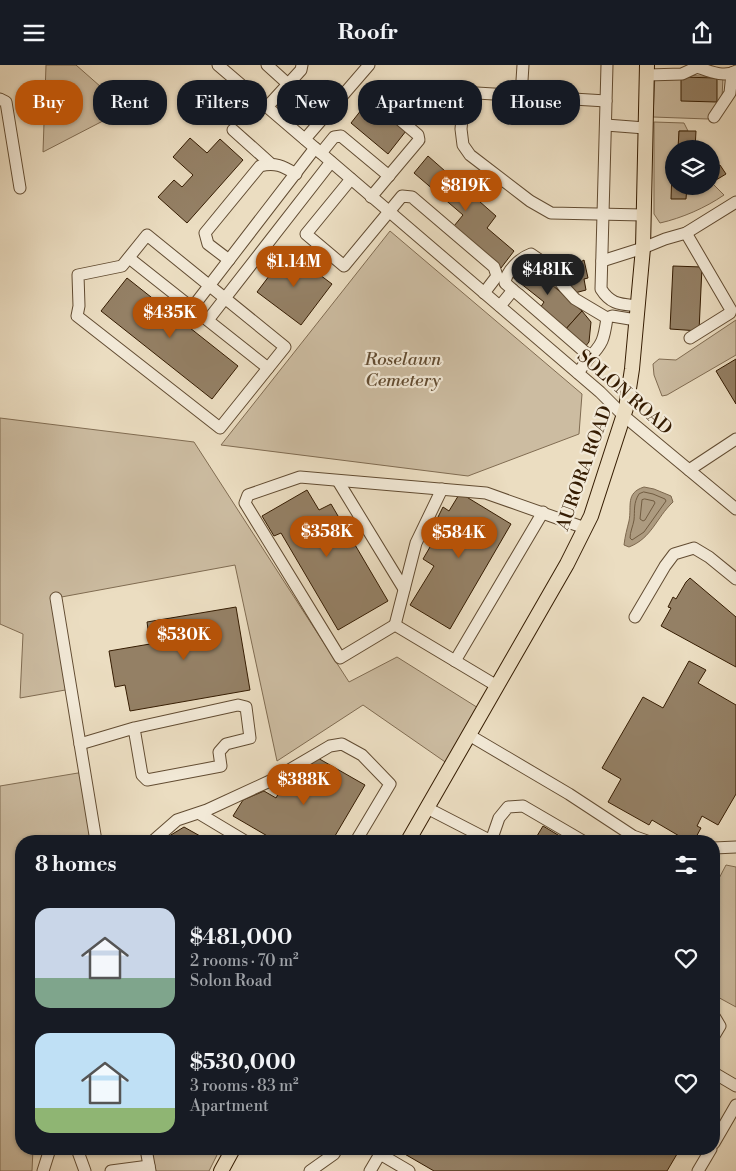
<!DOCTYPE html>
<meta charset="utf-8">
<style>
body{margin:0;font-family:"Libre Bodoni",serif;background:#242831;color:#f1f3f6;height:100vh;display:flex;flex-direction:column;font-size:19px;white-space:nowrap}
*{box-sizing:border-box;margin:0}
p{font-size:16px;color:#9ea1a6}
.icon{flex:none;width:28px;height:28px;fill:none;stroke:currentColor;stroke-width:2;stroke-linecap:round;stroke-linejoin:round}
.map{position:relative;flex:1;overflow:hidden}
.drawer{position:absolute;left:15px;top:770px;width:705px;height:320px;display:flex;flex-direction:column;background:#171b24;border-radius:20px;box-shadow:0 1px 4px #0004}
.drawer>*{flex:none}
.hud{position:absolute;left:15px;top:15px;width:706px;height:45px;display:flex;gap:10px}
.tools{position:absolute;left:665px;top:75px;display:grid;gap:10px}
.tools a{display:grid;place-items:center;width:55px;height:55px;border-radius:50%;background:#171b24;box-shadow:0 1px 4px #0004;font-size:25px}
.price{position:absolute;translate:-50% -42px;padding:0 11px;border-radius:18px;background:#b45309;color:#fff;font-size:16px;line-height:32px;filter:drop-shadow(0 1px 2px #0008)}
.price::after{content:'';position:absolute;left:50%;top:30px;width:15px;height:11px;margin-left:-8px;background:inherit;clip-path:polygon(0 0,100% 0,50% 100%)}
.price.active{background:#222;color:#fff}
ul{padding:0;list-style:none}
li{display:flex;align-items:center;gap:15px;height:125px;padding:0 20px}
li span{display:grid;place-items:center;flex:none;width:140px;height:100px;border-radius:15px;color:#555}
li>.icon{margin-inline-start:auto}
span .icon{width:60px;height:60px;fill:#fffc;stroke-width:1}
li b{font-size:21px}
h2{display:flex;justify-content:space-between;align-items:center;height:60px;padding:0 20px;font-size:21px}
.pill{padding:0 18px;border-radius:20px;background:#171b24;box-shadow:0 1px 4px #0004;font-size:18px;line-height:45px}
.pill.active{background:#b45309;color:#fff}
header{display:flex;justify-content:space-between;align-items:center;height:65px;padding:0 20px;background:#171b24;font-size:22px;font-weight:700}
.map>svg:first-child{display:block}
.green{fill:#ccbca1;stroke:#806c52}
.water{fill:#ad9b80;stroke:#7d684e}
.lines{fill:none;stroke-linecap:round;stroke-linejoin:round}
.shore{stroke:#715c41;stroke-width:1}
.building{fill:#948065;stroke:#351c02}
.minor-casing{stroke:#624c32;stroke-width:13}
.major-casing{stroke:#351c02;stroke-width:16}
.minor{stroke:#f2e9d7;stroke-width:11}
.major{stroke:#ebddc1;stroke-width:14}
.labels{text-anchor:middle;stroke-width:4.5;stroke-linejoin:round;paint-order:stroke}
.park-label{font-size:18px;font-style:italic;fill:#624c32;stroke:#f2e9d7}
.street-label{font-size:18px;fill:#351c02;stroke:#f2e9d7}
</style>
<header><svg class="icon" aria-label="menu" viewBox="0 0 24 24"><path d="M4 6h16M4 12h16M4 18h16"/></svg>Roofr<svg class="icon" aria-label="share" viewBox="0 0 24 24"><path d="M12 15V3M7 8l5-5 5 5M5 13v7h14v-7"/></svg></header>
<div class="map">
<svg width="736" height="1106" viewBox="0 0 736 1106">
<rect width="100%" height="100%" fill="#ebddc1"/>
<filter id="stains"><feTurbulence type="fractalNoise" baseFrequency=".004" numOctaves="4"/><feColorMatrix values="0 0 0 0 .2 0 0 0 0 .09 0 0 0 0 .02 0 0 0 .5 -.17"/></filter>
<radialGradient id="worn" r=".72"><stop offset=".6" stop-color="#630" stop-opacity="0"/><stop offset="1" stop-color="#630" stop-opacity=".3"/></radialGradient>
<g class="green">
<path d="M46 0H76L126 44 43 87Z"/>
<path d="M655 9 723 12 722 33 708 54 653 52Z"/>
<path d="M654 57 684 58 688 66H679L678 84H674V121H711V117L724 130C705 143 682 153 660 158L654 149Z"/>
<path d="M390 166 582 329 579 369 468 411 221 380Z"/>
<path d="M736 255V290L667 330 662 331 654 310 653 299 659 294 676 295Z"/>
<path d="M0 353 194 377 349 617 397 592 483 646 451 701 363 640 277 696 235 500 56 533 71 624 20 633 23 569 0 559Z"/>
<path d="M84 707 95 774 79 776H21V1084H33L32 1106H0V721Z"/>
<path d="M726 800 736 802V942L714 930V823Z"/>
<path d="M152 1084H220L209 1106H155Z"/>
</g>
<path class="water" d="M644 422 654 424 671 431 673 437C656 453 652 473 629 482L624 480C625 471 627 464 629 456 632 441 625 428 644 422Z"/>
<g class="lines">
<g class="shore">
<path d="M644 427 653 429 665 434 666 436 644 467 632 475 630 473C630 467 633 461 634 455 635 446 633 438 639 429Z"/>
<path d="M645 434 654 436 655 438 645 455 643 456 640 454 642 435Z"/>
</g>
</g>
<g class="building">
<path d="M681 12 717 13V37L681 36Z"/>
<path d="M369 35 406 66 388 89 351 58Z"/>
<path d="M679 66H696L695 84H678Z"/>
<path d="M190 73 207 88 220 74 243 95 187 158 158 132 174 115 182 122 193 110 173 92Z"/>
<path d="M428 91 496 151 487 163 514 186 501 203 454 161 463 150 414 108Z"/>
<path d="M720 100 726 109 716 115 711 105Z"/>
<path d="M672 107H674V121H687L686 134H671Z"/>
<path d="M288 186 332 219 301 260 257 227Z"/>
<path d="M584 195 588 213 584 214 586 225 571 229 565 206Z"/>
<path d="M526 197 582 246 565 265 540 243 544 237 510 210Z"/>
<path d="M673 201 702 202 699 266 670 264Z"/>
<path d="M127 213 238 301 212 334 101 246Z"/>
<path d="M582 246 591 257 589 277 585 282 565 265Z"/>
<path d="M736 294V339L716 306Z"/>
<path d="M307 425 319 445 331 439 388 536 338 565 281 468 274 471 262 451Z"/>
<path d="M460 428 511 459 450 564 410 540 434 501 423 494 444 458 437 454 443 442 449 446Z"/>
<path d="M690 513 736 552V602L661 561 671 543 668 542 673 532 676 534 686 517Z"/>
<path d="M236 542 250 625 130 646 125 620 115 622 109 586 150 579 147 557Z"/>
<path d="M689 596 706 605 698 618 736 640V729L718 760 702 751 697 761 701 763 695 774 686 775 652 755 649 760 608 737 621 714 602 703 643 632 663 643Z"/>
<path d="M316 692 365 720 332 776H276L233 751 243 735 264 726 276 733 285 717 297 724Z"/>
<path d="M543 761 568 776H534Z"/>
<path d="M184 762 209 776H161Z"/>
<path d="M396 1084H680L667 1106H434Z"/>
</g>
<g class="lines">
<g class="minor-casing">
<g id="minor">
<path d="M218 0 600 327 624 351 736 444"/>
<path d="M267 0 288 19"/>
<path d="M607 0 601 224C611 240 621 239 638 241"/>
<path d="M697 2C709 6 724 13 736 6"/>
<path d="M647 10 682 9 697 2V0"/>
<path d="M521 31 523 0"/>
<path d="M0 34 6 37 20 123"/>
<path d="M606 36 477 28 468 35 463 44 461 64 463 80 470 90 530 136 551 148 643 150"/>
<path d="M267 42 301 5 302 0"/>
<path d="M714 52 730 28 732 8"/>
<path d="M606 60 645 63"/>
<path d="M233 65 270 98"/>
<path d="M305 74 369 0"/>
<path d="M321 88 334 72 341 71 389 111"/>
<path d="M351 114 306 169 344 201 402 131 412 132 494 202 497 211 484 228"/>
<path d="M371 132 419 75 418 70 379 37"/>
<path d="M686 168 731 245 730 248 690 273"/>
<path d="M147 170 285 282 220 363 77 251 79 241 78 210 122 201Z"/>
<path d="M129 193 268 303"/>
<path d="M229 195 208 179 205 168 260 101C275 97 283 101 296 109"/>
<path d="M602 196 643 183 665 174 686 168 736 137"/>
<path d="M513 225 505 218C506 206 520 193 531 189L547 200 564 222 575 234 607 253"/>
<path d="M500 241 513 225 518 229 586 288 588 294 578 308"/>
<path d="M192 243 315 83"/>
<path d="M208 255 331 97"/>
<path d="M588 294C603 279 604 274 607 253L612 251 636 255"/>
<path d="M689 405 736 374"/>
<path d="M338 416 404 524"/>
<path d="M56 533 96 776"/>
<path d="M635 552 665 501 674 489 694 483 709 492 736 514"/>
<path d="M395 560 416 478 442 424"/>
<path d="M455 596 543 447"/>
<path d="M497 621 395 560 340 593 245 438 248 430 300 412 486 428 585 463"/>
<path d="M469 670 569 729 633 771 647 776"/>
<path d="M80 679 134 663 238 640 246 642 250 673 226 679 219 687 221 701 147 715 142 710 134 663"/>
<path d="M427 743 491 776"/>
<path d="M200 749 245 776"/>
<path d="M153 776 177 755 207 745 272 715 330 681 342 679 362 690 390 719 356 776"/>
<path d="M491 776 499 753 508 742 523 741 583 776"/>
<path d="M714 783 736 782"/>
<path d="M714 951 720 961 714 971"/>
<path d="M714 1008 736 1021"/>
<path d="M714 1078 736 1040"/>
<path d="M77 1084 85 1106"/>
<path d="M146 1084 150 1106"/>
<path d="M43 1106 50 1084"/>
<path d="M111 1106 149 1101"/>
<path d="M310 1106 334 1089 337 1084"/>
<path d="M370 1106 380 1089 409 1106"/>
<path d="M698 1106 711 1084"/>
</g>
</g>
<g class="major-casing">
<g id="major">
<path d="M408 776 567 499 591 451 626 343 632 304 643 183 647 0"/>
<path d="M221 1106 233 1084"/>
</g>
</g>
<use href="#minor" class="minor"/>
<use href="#major" class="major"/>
</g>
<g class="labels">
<g class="park-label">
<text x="403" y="300">Roselawn<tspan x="403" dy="21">Cemetery</tspan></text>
</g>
<g class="street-label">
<text transform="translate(625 327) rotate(41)" y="6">SOLON ROAD</text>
<text transform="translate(584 403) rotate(-70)" y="6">AURORA ROAD</text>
</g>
</g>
<rect width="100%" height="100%" filter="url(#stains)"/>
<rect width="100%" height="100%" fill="url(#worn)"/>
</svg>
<div class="tools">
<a><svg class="icon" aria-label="layers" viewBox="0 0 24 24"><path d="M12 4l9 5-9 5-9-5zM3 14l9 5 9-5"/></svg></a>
</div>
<b class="price" style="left:466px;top:147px">$819K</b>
<b class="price" style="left:294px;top:223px">$1.14M</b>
<b class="price active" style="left:548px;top:231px">$481K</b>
<b class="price" style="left:170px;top:274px">$435K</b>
<b class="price" style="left:327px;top:493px">$358K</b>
<b class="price" style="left:459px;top:494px">$584K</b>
<b class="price" style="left:184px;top:596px">$530K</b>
<b class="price" style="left:304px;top:741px">$388K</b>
<div class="hud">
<a class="pill active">Buy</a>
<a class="pill">Rent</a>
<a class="pill">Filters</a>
<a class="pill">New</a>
<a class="pill">Apartment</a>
<a class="pill">House</a>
</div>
<section class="drawer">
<h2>8 homes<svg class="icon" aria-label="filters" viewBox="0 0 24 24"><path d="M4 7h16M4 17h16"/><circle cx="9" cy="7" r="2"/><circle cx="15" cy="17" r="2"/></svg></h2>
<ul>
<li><span style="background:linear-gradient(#c9d6e8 70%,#7fa58c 0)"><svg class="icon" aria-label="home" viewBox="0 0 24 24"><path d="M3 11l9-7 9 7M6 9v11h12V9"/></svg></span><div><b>$481,000</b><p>2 rooms · 70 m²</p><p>Solon Road</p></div><svg class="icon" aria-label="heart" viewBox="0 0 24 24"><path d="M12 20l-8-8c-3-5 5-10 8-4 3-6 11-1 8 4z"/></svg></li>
<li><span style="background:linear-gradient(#bfe0f5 75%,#8fb573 0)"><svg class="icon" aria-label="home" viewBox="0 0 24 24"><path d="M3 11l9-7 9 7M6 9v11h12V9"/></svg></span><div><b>$530,000</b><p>3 rooms · 83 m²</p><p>Apartment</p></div><svg class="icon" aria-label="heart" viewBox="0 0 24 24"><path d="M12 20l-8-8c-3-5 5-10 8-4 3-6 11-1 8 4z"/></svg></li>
</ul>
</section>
</div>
